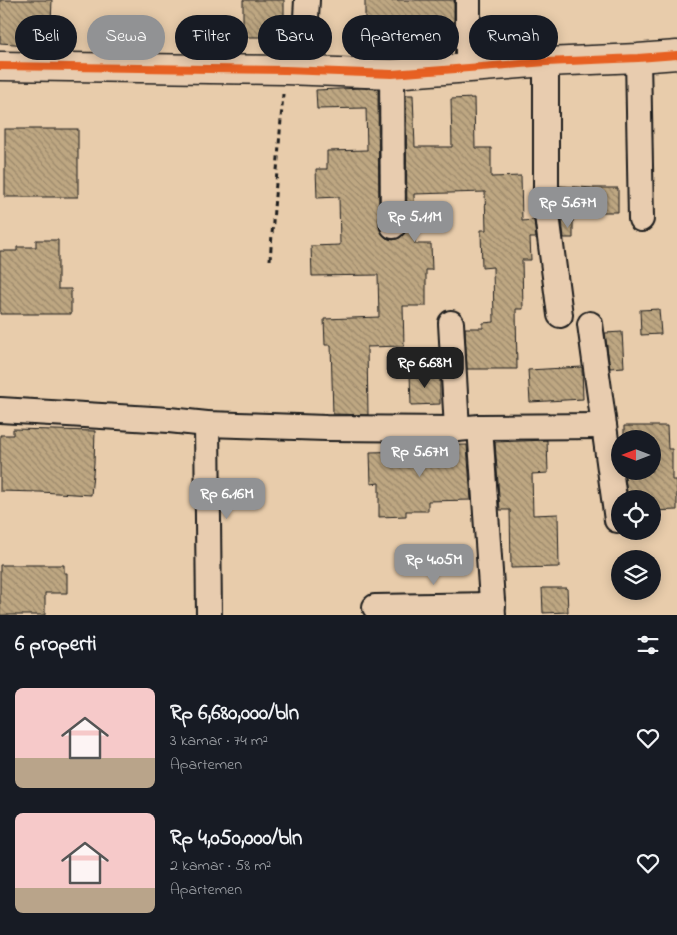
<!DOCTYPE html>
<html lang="id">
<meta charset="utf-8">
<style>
body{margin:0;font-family:"Indie Flower",sans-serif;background:#242831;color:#f1f3f6;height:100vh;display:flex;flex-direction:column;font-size:19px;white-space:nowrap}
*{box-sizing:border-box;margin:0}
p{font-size:16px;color:#9ea1a6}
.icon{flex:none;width:28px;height:28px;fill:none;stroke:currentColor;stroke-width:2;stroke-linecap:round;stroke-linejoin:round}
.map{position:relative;height:615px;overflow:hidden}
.sheet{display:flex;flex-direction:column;background:#171b24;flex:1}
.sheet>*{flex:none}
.banner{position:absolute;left:15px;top:15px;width:648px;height:45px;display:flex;gap:10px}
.needle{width:32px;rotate:270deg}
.tools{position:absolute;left:611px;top:430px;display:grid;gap:10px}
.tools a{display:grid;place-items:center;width:50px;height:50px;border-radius:50%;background:#171b24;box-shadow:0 2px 12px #0003;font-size:25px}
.price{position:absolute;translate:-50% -42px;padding:0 11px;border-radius:10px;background:#919294;color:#fff;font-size:16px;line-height:32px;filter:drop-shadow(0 1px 2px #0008)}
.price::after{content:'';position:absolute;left:50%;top:30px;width:15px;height:11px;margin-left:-8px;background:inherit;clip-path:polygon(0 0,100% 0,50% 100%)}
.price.active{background:#222;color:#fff}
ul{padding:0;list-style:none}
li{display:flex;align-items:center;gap:15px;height:125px;padding:0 15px}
li span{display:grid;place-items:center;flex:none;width:140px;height:100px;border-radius:8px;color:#555}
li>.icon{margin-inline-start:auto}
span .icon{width:60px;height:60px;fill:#fffc;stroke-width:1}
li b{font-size:21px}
h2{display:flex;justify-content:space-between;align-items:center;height:60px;padding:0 15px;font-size:21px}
.chip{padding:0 18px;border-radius:22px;background:#171b24;box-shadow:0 2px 12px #0003;font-size:18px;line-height:45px}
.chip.active{background:#919294;color:#fff}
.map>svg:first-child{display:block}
.building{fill:url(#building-back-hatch);stroke:#1c1c1c}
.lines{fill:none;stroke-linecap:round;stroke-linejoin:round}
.minor-casing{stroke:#1c1c1c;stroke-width:28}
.secondary-casing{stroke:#1c1c1c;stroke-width:31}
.path{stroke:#1c1c1c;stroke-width:3;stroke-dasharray:5 4;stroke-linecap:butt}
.minor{stroke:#e8ccaf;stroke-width:24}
.secondary{stroke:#e8ccaf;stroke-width:28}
.bus-1-casing{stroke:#e8ccaf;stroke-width:11}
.bus-1{stroke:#e76122;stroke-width:8}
</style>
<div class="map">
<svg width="677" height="615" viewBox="0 0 677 615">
<defs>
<pattern id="building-back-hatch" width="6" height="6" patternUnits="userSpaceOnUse" patternTransform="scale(1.25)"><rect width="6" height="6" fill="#bea782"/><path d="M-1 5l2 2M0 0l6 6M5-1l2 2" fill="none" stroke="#9a876a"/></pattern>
</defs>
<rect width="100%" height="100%" fill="#e8ccab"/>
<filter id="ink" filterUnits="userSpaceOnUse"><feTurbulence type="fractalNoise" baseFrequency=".02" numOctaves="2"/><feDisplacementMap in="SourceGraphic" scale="10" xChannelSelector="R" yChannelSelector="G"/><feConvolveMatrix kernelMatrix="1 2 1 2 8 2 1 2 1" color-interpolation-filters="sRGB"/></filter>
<g filter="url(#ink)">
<g class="building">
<path d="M0 0H52L51 23 53 24 52 51H28V45L0 43Z"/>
<rect x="243" y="0" width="41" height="37"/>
<path d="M365 0H454V47L417 46V34L365 35Z"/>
<path d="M361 88 378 89 379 226 381 232 386 238 393 240 400 238 405 233 407 226 406 95H413L415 147H452L451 99 474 98 475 148H491V177L521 176 522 221 534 220 536 238H530L531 260H522L523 309H516L517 369H467L465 328H483V323L494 322 493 267 482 268 481 230H486L485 192 414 194 415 244H431L432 270H426V306H403L404 346 367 347 368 415 333 414 331 345H325L324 319 379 317 378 275 312 276 311 246 340 245 339 197 317 198 316 169H327V151L367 150 366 108 317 109 316 90Z"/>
<rect x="5" y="129" width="73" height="68"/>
<path d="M560 186 594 188H618V212H561Z"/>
<path d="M562 220H573V238H564Z"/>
<path d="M36 240H58V289H71V314H0V251H17V247H36Z"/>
<path d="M659 309 661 334 641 335 640 310Z"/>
<path d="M622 332 624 367 610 368 605 333Z"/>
<path d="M582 367 583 399 530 402 528 370Z"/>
<path d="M440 373V404L411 405 410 374Z"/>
<path d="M624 426H667L668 449H672V480H677V510L652 511V499H628L624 471H652V439H624Z"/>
<path d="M13 429 95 431 94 463 91 495 40 492 0 491V435H13Z"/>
<path d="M547 440 548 473 532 474 533 515 558 514 559 567 511 568 510 510H500L495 442Z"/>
<path d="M467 445 471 500 428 501V511H406V516L379 517V483L371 484 370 452 410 451V446Z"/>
<path d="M0 565H64V573H67V593H45V615H0Z"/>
<path d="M542 588H567L568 612 543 613Z"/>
</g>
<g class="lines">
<g class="minor-casing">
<g id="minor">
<path d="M468 0V68"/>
<path d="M638 58 641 219"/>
<path d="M546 62V207L560 315"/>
<path d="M303 70 307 0"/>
<path d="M392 74 393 226"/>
<path d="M451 323 457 429"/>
<path d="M590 324 617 520"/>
<path d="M0 410 169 420 207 424 326 428 457 429 480 427 604 426"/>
<path d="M207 424 209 615"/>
<path d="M480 427 493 615"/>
<path d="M375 607 493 605"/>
</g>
</g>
<g class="secondary-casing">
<path id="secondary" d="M0 66 285 70 392 74 546 62 638 58 677 55"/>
</g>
<path class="path" d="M270 260 283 94"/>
<use href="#minor" class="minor"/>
<use href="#secondary" class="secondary"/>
<g class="bus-1-casing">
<path id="bus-1" d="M0 66 285 70 392 74 546 62 638 58 677 55"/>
</g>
<use href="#bus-1" class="bus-1"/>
</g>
</g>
</svg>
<div class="tools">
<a><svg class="needle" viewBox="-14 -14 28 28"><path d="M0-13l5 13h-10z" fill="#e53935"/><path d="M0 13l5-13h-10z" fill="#9ea1a6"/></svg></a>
<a><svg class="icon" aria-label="locate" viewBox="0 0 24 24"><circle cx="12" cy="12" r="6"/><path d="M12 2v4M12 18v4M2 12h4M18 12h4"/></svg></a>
<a><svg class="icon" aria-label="layers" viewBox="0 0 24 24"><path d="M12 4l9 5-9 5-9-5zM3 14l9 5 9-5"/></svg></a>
</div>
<b class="price" style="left:568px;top:229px">Rp 5.67M</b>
<b class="price" style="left:415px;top:243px">Rp 5.11M</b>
<b class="price active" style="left:425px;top:389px">Rp 6.68M</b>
<b class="price" style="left:420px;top:478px">Rp 5.67M</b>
<b class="price" style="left:227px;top:520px">Rp 6.16M</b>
<b class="price" style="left:434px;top:586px">Rp 4.05M</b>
<div class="banner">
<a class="chip">Beli</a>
<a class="chip active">Sewa</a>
<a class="chip">Filter</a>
<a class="chip">Baru</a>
<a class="chip">Apartemen</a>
<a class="chip">Rumah</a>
</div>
</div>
<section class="sheet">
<h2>6 properti<svg class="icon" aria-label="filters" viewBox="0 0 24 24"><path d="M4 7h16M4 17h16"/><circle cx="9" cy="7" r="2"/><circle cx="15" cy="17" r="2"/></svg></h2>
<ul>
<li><span style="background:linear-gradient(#f6c9c9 70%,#b9a48a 0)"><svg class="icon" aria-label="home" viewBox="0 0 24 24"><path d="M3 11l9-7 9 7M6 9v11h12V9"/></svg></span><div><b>Rp 6,680,000/bln</b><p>3 kamar · 74 m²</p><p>Apartemen</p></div><svg class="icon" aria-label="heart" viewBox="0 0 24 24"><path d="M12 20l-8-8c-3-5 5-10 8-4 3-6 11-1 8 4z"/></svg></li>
<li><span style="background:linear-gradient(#f6c9c9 75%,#b9a48a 0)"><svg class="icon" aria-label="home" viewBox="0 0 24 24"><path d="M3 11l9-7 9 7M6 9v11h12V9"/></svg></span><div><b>Rp 4,050,000/bln</b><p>2 kamar · 58 m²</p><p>Apartemen</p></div><svg class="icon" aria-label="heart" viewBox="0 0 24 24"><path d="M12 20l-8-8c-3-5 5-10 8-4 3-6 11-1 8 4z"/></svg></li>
</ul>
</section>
